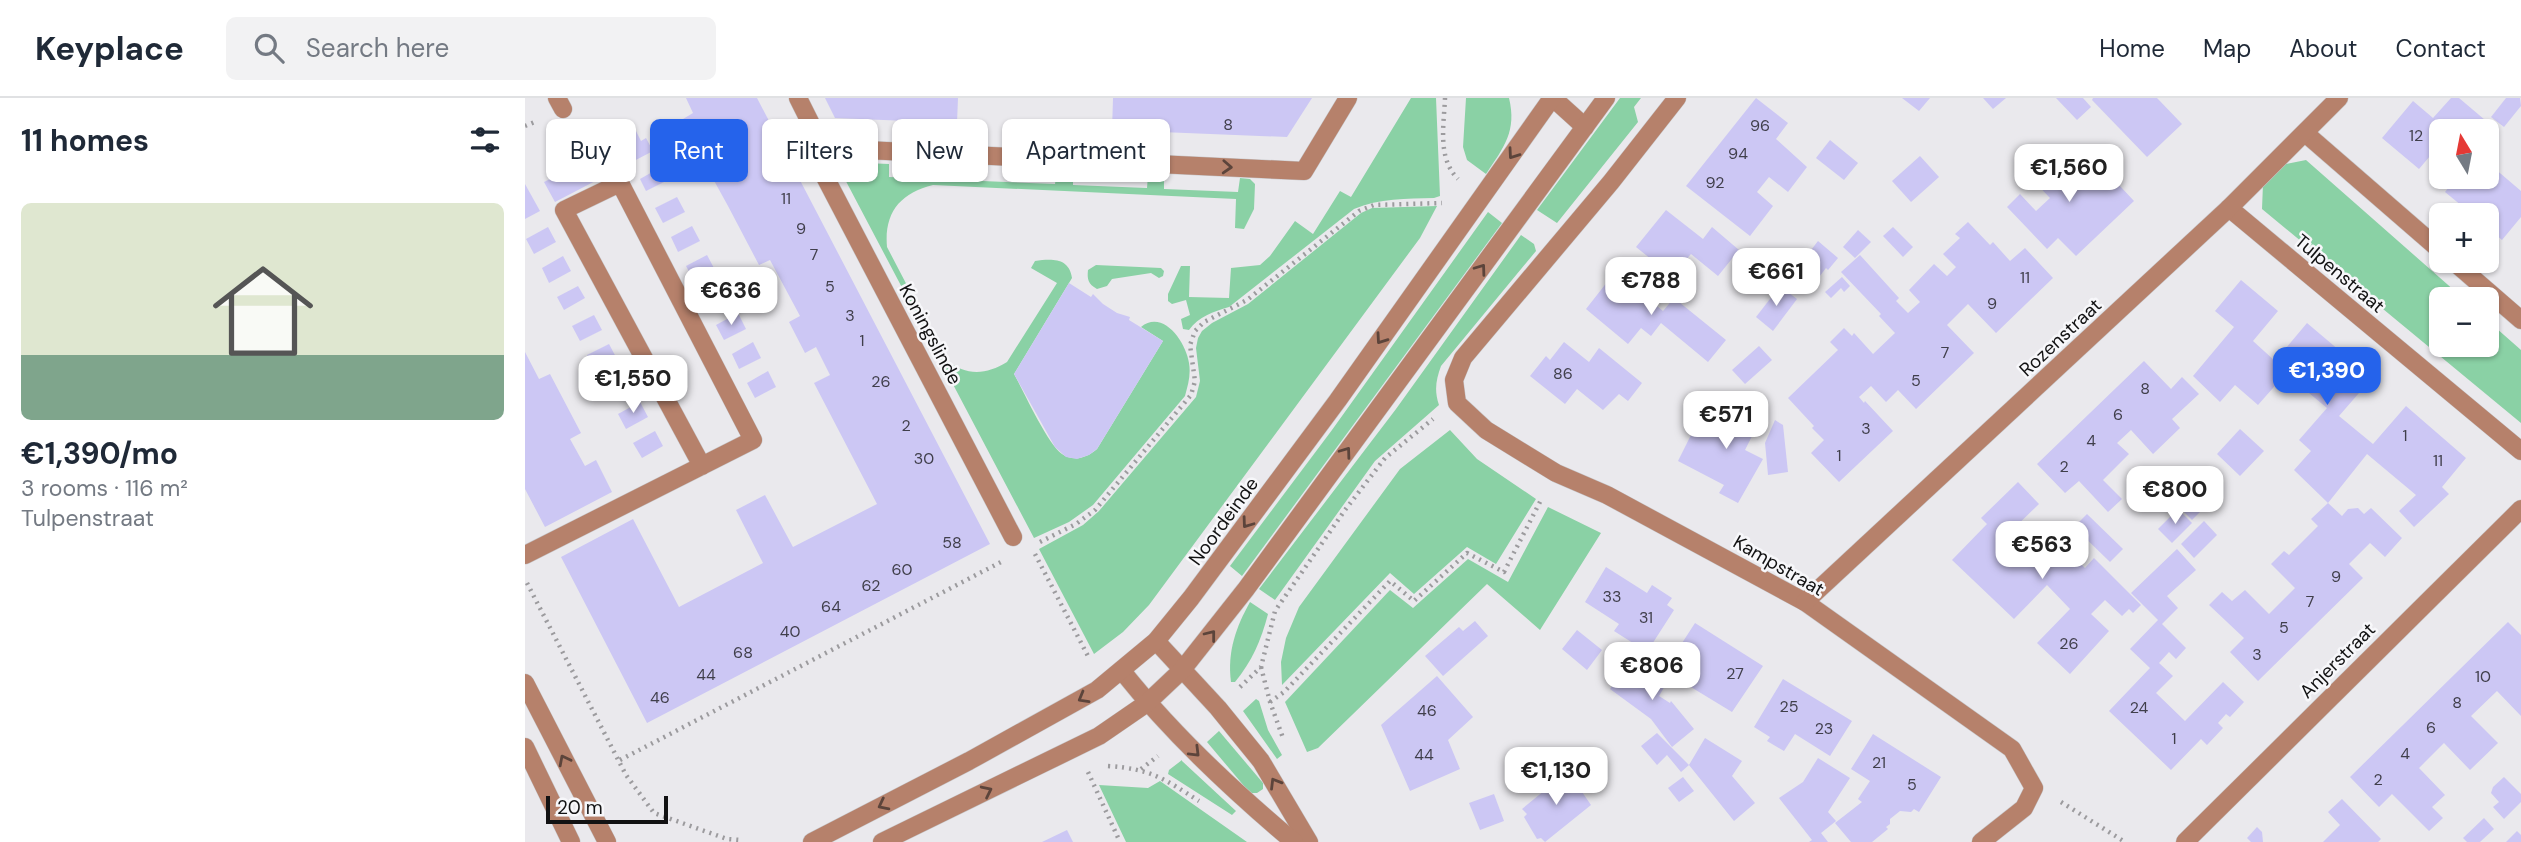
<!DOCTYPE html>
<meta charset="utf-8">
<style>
body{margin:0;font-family:"DM Sans",sans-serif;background:#f2f2f3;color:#1f2937;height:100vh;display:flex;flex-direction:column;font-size:26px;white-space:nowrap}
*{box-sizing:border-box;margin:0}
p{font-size:23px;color:#747a83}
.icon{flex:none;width:38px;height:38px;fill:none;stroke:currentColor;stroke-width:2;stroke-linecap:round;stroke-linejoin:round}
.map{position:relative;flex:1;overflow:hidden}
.side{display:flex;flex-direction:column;background:#fff;width:525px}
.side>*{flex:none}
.hud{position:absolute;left:21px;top:21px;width:665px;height:63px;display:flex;gap:14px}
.needle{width:46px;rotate:350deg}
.controls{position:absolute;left:1904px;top:21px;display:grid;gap:14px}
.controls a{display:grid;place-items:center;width:70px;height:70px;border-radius:10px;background:#fff;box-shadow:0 2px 5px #0004;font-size:35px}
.scale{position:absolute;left:21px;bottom:18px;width:122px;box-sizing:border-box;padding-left:7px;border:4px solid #121213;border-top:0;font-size:19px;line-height:24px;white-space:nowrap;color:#121213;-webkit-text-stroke:5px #f7f7fa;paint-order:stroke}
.price{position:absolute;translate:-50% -60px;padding:0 16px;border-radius:14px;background:#fff;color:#222;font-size:23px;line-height:46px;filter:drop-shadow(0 2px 4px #0008)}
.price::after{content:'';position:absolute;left:50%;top:42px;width:21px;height:16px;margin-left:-10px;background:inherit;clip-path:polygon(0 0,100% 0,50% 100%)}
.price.on{background:#2563eb;color:#fff}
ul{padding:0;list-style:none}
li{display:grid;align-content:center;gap:14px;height:371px;padding:0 21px}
li span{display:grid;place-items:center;height:217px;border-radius:10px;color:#555}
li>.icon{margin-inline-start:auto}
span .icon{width:126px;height:126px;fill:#fffc;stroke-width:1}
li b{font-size:30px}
h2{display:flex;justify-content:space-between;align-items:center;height:84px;padding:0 21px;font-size:30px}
.chip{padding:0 24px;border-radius:10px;background:#fff;box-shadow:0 2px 5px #0004;font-size:24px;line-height:63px}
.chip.on{background:#2563eb;color:#fff}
header{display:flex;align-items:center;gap:42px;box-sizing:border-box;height:98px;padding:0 35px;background:#fff;border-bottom:2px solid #e0e1e3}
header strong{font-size:33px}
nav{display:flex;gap:38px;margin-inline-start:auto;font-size:24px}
.search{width:490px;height:63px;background:#f2f2f3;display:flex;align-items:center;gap:18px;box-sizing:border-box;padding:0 24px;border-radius:10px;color:#747a83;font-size:26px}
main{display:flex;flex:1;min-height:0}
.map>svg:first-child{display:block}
.grass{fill:#8ad1a5}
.building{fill:#ccc7f4}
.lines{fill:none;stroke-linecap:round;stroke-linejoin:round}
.minor-casing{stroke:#c7c7ca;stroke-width:19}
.path{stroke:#9c9b9e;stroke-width:4.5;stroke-dasharray:2 5;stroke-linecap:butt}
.minor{stroke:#b6816b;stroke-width:18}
.oneway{stroke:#5c443b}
.labels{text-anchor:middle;stroke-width:5;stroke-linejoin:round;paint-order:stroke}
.number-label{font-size:16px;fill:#403f4b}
.street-label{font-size:19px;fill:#121213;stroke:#f7f7fa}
</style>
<header>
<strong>Keyplace</strong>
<div class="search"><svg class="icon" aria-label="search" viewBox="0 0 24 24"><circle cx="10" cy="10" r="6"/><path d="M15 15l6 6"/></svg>Search here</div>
<nav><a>Home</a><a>Map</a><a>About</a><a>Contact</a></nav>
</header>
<main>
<section class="side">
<h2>11 homes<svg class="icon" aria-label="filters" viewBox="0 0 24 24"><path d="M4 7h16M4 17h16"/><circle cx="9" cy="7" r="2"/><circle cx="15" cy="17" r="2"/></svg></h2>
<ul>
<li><span style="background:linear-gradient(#dfe7d0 70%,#7fa58c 0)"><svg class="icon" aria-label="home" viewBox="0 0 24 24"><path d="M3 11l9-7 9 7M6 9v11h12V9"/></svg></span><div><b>€1,390/mo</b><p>3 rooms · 116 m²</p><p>Tulpenstraat</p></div></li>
</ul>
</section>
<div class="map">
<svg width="1996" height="744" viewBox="0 0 1996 744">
<rect width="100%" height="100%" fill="#eae9ed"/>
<g class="grass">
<path d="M886 0H911L915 98 909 100C882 101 854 100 829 111L704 209C688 214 674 218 664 232L658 231 656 221 665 217 661 202 647 206 643 203V196L656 168H665L664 199 704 200 706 170 735 167 745 158 770 123 788 136 815 93 826 99Z"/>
<path d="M941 0H984C992 33 979 49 961 76L942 62 938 49Z"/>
<path d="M1095 0H1116L1109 9 1113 24 1032 125 1012 112Z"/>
<path d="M1781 62 1939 201H1916V247H1962V222L1996 252V325L1737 111 1738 86 1756 67Z"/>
<path d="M317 64 364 66V79L439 82 441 69H457V83L530 86 532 72 548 74V87L622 90 623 77H639V91L713 94 715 80 725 81 730 86 729 111 719 131 710 130 711 101 408 87C375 95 359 115 362 149L421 262C441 278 461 277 482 264L532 185 506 170 510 163C526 161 544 159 547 180L489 276C499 294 522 345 537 356 548 364 562 360 572 351L638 243 616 229C638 211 661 244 664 265 666 277 663 287 660 298L568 407 544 424 509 440 314 70Z"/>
<path d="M912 108 895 140 624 507 598 534 569 556 514 451 558 427 574 413 671 299 675 283 671 250 673 240 677 233 687 225 723 206 836 115 847 110Z"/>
<path d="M963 114 977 125 717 478 705 468 807 332Z"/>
<path d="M996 137 1009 146 1011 153 916 268C911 282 909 292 914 307L850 363 750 502 734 491 871 311Z"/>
<path d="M571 167 636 170 639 173 638 178 634 180 626 175 587 181 582 188 572 191C563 186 562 181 563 172Z"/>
<path d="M925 332 952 361 1011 401 971 466 942 449 889 496 865 475 757 587 756 564 761 540 774 509 875 371Z"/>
<path d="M1023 409 1076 435 1015 532 962 486 793 650 782 654 760 604 865 492 888 510 943 461 983 484Z"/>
<path d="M725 504 743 516C736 543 727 563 710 584H706C702 554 711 529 725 504Z"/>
<path d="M731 601 734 603 743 632 757 657 752 661 718 613Z"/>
<path d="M694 633 738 685V691L732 695H725L682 644Z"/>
<path d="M657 662V663L711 713 707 717 643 676 644 672Z"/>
<path d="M635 683 722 744H601L574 687 623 690Z"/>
</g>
<g class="building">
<path d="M161 0H232L465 446 122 625 36 459 108 421 154 509 238 465 211 412 240 397 268 449 352 406 289 285 305 277 291 249 280 255 264 224 275 218 245 162 234 167 203 108 187 79 198 73 183 44 172 49 158 21 168 15Z"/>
<path d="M300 0H433L432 25 310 20Z"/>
<path d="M588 0H787L762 39 587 32Z"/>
<path d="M1231 0 1263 25 1251 41 1282 69 1263 94 1244 79 1232 94 1248 108 1225 138 1161 88Z"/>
<path d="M1377 0H1405L1394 13Z"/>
<path d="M1458 0H1481L1468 11Z"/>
<path d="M1531 0H1558L1566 9 1552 22Z"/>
<path d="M1568 0H1632L1657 26 1622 59 1567 2Z"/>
<path d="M1926 0H1934L1960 22 1951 33H1916V45L1894 71 1857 40 1888 3 1908 20Z"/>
<path d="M1981 0H1995L1996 8 1979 29 1966 19Z"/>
<path d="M62 29 66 37 79 30 99 68 30 104 19 84 45 71 32 45Z"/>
<path d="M110 31 116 43 121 40 128 53 107 64 93 40Z"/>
<path d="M1305 42 1333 65 1319 82 1291 60Z"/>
<path d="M1529 52 1565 86 1580 72 1609 103 1551 158 1533 140 1522 151 1482 109 1495 96 1511 113 1525 100 1503 77 1506 74 1497 65 1508 55 1517 64Z"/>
<path d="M1395 58 1414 79 1386 104 1367 83Z"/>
<path d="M1962 64 1996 93V119L1977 142 1962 129V117H1948L1920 94 1932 79H1962Z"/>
<path d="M136 69 143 82 121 93 115 81Z"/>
<path d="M0 86 15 113 0 121Z"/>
<path d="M152 99 160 114 138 125 130 110Z"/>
<path d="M1141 112 1178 141 1187 129 1214 152 1193 178 1166 156 1147 178 1111 149Z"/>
<path d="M1443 124 1465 147 1468 144 1485 163 1500 150 1528 180 1471 235 1443 206 1422 227 1449 255 1391 311 1373 292 1361 304 1346 288 1334 299 1339 305 1340 303 1368 333 1314 384 1286 355 1299 342 1287 330 1289 328 1263 300 1313 252 1305 244 1319 230 1327 238 1329 235 1348 256 1370 235 1354 218 1356 216 1316 174 1335 157 1374 200 1371 203 1383 215 1395 204 1384 192 1409 166 1422 178 1431 169 1418 156 1435 140 1430 136Z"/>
<path d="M167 128 175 143 153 154 146 139Z"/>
<path d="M23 129 31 144 9 156 1 141Z"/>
<path d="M1368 129 1388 149 1378 159 1358 138Z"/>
<path d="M1333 132 1346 144 1330 160 1318 149Z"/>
<path d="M1293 143 1313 160 1303 172 1301 170 1281 196 1260 179 1280 154 1283 156Z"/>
<path d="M182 157 190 172 169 183 161 168Z"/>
<path d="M38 158 46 173 24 185 17 170Z"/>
<path d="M1090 174 1138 213 1149 200 1201 242 1183 264 1136 225 1126 238 1116 230 1103 246 1061 211Z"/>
<path d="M1317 179 1325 188 1319 194 1316 190 1306 200 1300 194Z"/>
<path d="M1716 182 1753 213 1728 243 1750 263 1782 225 1847 280 1814 318 1848 346 1881 308 1941 360 1917 389 1924 396 1889 429 1874 413 1891 397 1842 356 1803 405 1769 372 1786 353 1774 342 1802 310 1766 280 1760 287 1755 282 1733 307 1710 287 1695 304 1668 278 1709 229 1690 213Z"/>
<path d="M544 185 566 199 568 196 578 206 592 215 605 219 604 222 638 243 572 351 564 357 552 361 541 359 530 349 489 276Z"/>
<path d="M197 186 205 201 184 212 176 197Z"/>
<path d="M53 188 60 200 39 212 32 199Z"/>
<path d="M1255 188 1272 201 1248 233 1231 219Z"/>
<path d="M213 215 221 231 199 242 191 227Z"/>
<path d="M69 217 77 232 55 243 47 228Z"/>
<path d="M228 244 236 260 214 271 207 256Z"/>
<path d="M1039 244 1064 264 1074 250 1117 285 1103 303 1094 296 1078 312 1052 291 1040 306 1005 278 1021 258 1025 262Z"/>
<path d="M84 246 92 261 70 272 62 257Z"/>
<path d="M1234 248 1247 262 1220 286 1207 272Z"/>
<path d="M0 254 14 281 25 276 56 335 45 341 60 368 71 362 87 394 20 429 0 391Z"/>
<path d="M1619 263 1646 291 1657 279 1674 296 1647 321 1655 330 1628 356 1606 332 1592 345 1604 356 1578 382 1597 401 1583 414 1554 383 1540 395 1512 366Z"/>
<path d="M243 273 251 289 230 300 222 285Z"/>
<path d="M99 275 107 290 86 301 78 286Z"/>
<path d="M1209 301 1238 320 1229 337 1212 328 1211 331 1227 338 1220 352 1238 361 1213 405 1194 395 1199 387 1153 363 1171 327 1189 336Z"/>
<path d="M115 304 123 319 101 331 93 316Z"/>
<path d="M1250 322 1258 327 1263 374 1243 377 1240 345Z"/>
<path d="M1715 331 1739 353 1715 378 1692 356Z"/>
<path d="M130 333 138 348 117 360 108 345Z"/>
<path d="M1493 384 1514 406 1478 441 1492 453 1501 444 1520 463 1536 447 1560 470 1569 460 1616 507 1608 515 1604 511 1597 518 1580 502 1566 516 1584 533 1545 576 1512 545 1545 511 1522 487 1489 521 1427 462 1462 426 1456 420Z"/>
<path d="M1669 395 1681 408 1667 422 1654 409Z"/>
<path d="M1803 405 1817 418 1823 411 1833 410 1839 416 1846 410 1877 440 1860 459 1845 445 1824 466 1838 480 1733 583 1705 554 1719 540 1684 507 1697 494 1707 503 1720 492 1744 516 1770 490 1746 466 1759 453 1764 457 1793 428 1786 421Z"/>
<path d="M1653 411 1667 425 1647 445 1633 431Z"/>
<path d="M1562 416 1598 451 1585 464 1549 429Z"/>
<path d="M1679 423 1692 437 1669 460 1656 446Z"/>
<path d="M1652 451 1671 472 1642 498 1653 510 1637 526 1661 550 1651 561 1644 554 1634 565 1648 578 1631 595 1660 623 1698 584 1719 604 1705 619 1701 616 1693 625 1698 630 1682 647 1676 641 1646 672 1584 613 1625 570 1605 551 1633 522 1606 495Z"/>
<path d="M1081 469 1122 495 1127 487 1147 500 1142 507 1149 512 1122 554 1089 533 1094 526 1060 504Z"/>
<path d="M950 523 963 538 918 578 900 558 934 529 938 533Z"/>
<path d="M1983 524 1996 537V618L1972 593 1946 618 1973 645 1945 672 1919 645 1894 670 1920 697 1907 709 1918 720 1904 733 1867 696 1854 709 1825 679Z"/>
<path d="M1170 525 1238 568 1207 614 1156 583 1164 569 1148 559Z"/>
<path d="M1052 532 1077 552 1062 572 1037 551Z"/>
<path d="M1104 563 1141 586 1134 598 1145 605 1146 603 1169 631 1147 649 1126 621 1085 591Z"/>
<path d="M912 578 948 619 923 642 935 671 885 693 856 627Z"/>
<path d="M1258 581 1327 623 1305 658 1270 636 1259 653 1242 643 1245 639 1229 629Z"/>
<path d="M1132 635 1164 667 1156 674 1142 657 1132 667 1116 648Z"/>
<path d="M1348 636 1416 679 1394 714 1389 711 1386 714 1375 713 1365 721V726L1361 729 1363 731 1347 744H1326L1310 725 1337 704 1333 701 1345 683 1326 671Z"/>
<path d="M1180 640 1217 663 1207 678 1230 705 1209 723 1164 667Z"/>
<path d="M1293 660 1325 680 1303 714 1311 723 1296 735 1303 744H1284L1287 742 1254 700 1278 684Z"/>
<path d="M1055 676 1062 685 1055 691 1066 707 1020 744 1016 740 1012 741 999 719 1002 716 997 711 1036 679 1041 685Z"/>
<path d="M1158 679 1169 693 1154 704 1143 690Z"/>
<path d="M1979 679 1996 696V704L1979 721 1968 709 1974 704 1966 695 1968 689Z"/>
<path d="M969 696 979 723 955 732 944 705Z"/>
<path d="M1817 701 1856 741 1853 744H1798L1815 727 1803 714Z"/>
<path d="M1959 720 1969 731 1955 744H1942L1938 740Z"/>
<path d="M1732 729 1737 734 1738 744H1726L1722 740Z"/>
<path d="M542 732 548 744H517Z"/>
<path d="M1992 733 1996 737V744H1981Z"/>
</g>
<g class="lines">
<g class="minor-casing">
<g id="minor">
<path d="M32 0 38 11"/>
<path d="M273 0 298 50 779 73 823 0"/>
<path d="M1028 0 1060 29"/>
<path d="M1152 0 1086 84 938 260 929 282 932 305 961 332 1031 375 1082 397 1280 504 1487 651 1509 690 1499 710 1456 744"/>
<path d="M1780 35 1916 153"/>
<path d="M298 50 299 77 488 439"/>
<path d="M1704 110 1996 353"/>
<path d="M1928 163 1996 222"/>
<path d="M0 457 228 342 95 85 39 112 177 368"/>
<path d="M1280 504 1704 110 1814 0"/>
<path d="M631 543 693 610 736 663 784 744"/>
<path d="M597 573C648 637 707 692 769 744"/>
<path d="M0 585 82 744"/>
<path d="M0 649 46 744"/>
<path d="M287 744 444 663 572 592 631 543 666 500 813 302 1027 0"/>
<path d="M357 744 574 638 622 605 657 572 721 491 1081 0"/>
<path d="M1660 744 1996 411"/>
</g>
</g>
<g class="path">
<path d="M920 0C919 27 912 60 933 81"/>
<path d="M0 28 12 23"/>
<path d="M515 444 551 426 570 412 666 297 670 283 665 247 670 233 679 224 722 202 834 113 849 107 917 105"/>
<path d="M510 456 564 560"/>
<path d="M2 485 101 677 129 715 202 741 215 742 216 744"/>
<path d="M736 569 745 604 758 640"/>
<path d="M715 589 736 569 750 513 820 412 860 360 908 321"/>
<path d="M745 604 759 594 865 483 889 503 942 455 979 474 1017 400"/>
<path d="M95 662 476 464"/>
<path d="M583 668C627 671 639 681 674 703"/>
<path d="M616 671 633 658"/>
<path d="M563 674 595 744"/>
<path d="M1536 704 1600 744"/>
</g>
<use href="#minor" class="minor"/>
</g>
<defs><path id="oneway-chevron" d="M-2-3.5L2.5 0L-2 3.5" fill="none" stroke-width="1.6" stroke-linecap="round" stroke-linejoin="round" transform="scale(1.75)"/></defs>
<g class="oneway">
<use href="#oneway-chevron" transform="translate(988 56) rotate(125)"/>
<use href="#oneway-chevron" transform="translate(702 69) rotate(3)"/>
<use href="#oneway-chevron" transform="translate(956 171) rotate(-54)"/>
<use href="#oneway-chevron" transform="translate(856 241) rotate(125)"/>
<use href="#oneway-chevron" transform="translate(821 354) rotate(-54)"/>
<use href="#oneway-chevron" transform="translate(722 425) rotate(126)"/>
<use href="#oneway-chevron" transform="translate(686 537) rotate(-52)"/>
<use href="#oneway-chevron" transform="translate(558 600) rotate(150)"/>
<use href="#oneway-chevron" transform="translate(670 654) rotate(45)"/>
<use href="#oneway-chevron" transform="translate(39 662) rotate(-117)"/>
<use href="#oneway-chevron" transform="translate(750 685) rotate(-121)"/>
<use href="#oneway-chevron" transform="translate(462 693) rotate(-26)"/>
<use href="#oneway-chevron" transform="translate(358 707) rotate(153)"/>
</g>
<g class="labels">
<g class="number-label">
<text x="703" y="32">8</text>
<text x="1235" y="33">96</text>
<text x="1891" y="43">12</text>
<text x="1213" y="61">94</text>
<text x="1190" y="90">92</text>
<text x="261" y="106">11</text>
<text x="276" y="136">9</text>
<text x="289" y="162">7</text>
<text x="1500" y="185">11</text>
<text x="305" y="194">5</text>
<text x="1467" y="211">9</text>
<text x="325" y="223">3</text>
<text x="337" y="248">1</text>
<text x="1420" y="260">7</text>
<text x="1038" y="281">86</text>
<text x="1391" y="288">5</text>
<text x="356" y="289">26</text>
<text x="1620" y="296">8</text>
<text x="1593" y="322">6</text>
<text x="381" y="333">2</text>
<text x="1341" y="336">3</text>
<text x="1880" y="343">1</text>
<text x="1566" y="348">4</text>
<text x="1314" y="363">1</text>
<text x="399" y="366">30</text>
<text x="1913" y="368">11</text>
<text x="1539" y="374">2</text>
<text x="427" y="450">58</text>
<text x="377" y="477">60</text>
<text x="1811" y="484">9</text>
<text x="346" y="493">62</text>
<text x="1087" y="504">33</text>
<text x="1785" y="509">7</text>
<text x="306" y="514">64</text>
<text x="1121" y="525">31</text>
<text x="1759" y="535">5</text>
<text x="265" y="539">40</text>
<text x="1544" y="551">26</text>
<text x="218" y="560">68</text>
<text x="1732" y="562">3</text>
<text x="1210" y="581">27</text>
<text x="181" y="582">44</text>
<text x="1958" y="584">10</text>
<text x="135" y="605">46</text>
<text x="1932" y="610">8</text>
<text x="1264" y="614">25</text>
<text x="1614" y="615">24</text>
<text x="902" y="618">46</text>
<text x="1906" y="635">6</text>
<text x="1299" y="636">23</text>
<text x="1649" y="646">1</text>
<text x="1880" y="661">4</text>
<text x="899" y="662">44</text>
<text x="1354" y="670">21</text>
<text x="1853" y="687">2</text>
<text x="1387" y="692">5</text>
</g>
<g class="street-label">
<text transform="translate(1815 175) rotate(40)" y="7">Tulpenstraat</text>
<text transform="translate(406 236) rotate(62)" y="7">Koningslinde</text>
<text transform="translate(1535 239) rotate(-43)" y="7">Rozenstraat</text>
<text transform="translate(698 423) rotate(-54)" y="7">Noordeinde</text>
<text transform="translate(1254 467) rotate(30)" y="7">Kampstraat</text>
<text transform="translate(1812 562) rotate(-45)" y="7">Anjerstraat</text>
</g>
</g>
</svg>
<div class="controls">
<a><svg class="needle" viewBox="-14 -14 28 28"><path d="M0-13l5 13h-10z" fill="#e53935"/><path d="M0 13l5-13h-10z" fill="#747a83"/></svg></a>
<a>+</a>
<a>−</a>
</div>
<div class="scale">20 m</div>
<b class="price" style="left:1544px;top:106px">€1,560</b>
<b class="price" style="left:1251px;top:210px">€661</b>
<b class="price" style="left:1126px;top:219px">€788</b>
<b class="price" style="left:206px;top:229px">€636</b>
<b class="price on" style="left:1802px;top:309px">€1,390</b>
<b class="price" style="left:108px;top:317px">€1,550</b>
<b class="price" style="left:1201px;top:353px">€571</b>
<b class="price" style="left:1650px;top:428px">€800</b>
<b class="price" style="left:1517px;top:483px">€563</b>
<b class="price" style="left:1127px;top:604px">€806</b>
<b class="price" style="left:1031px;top:709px">€1,130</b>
<div class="hud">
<a class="chip">Buy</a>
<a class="chip on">Rent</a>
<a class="chip">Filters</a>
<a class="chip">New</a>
<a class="chip">Apartment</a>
</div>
</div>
</main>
